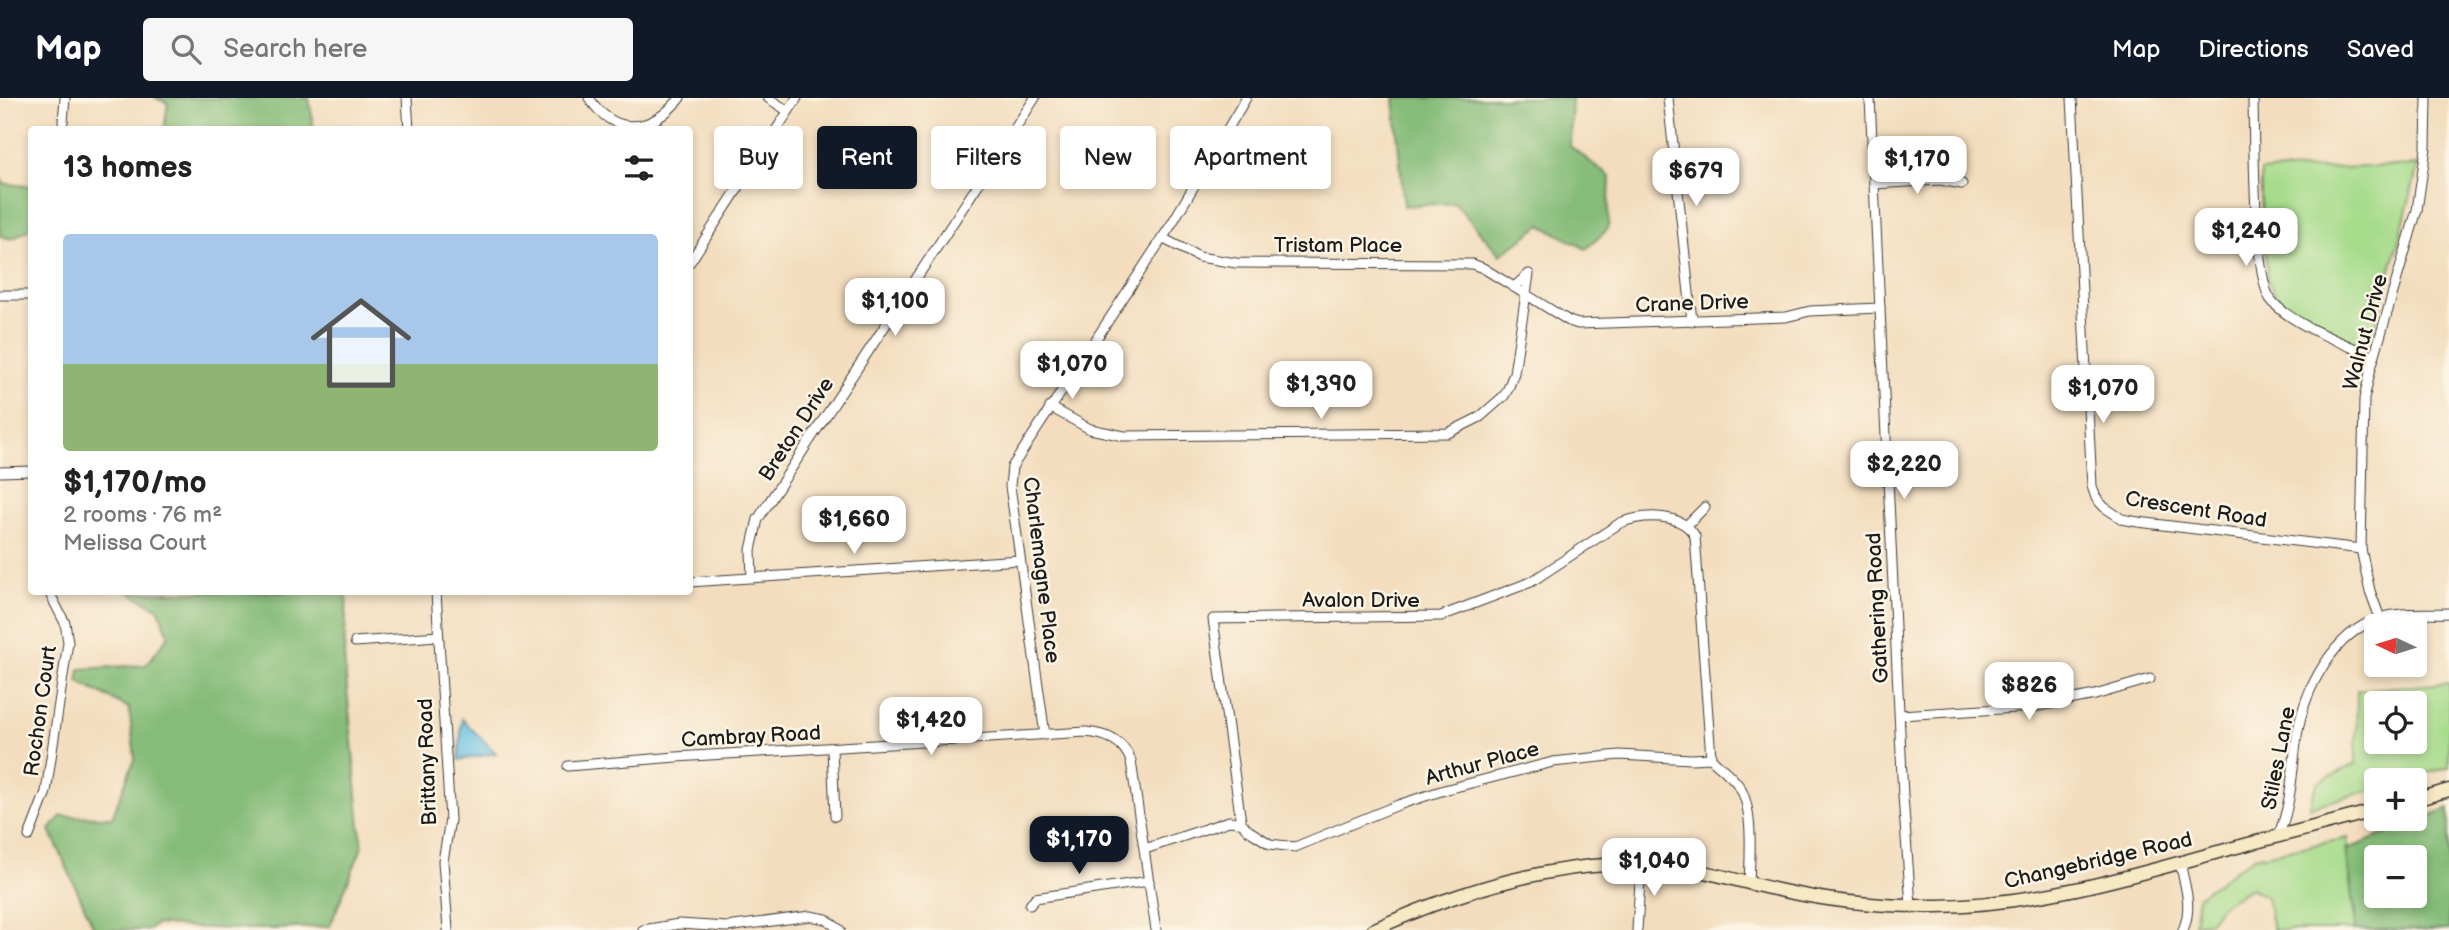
<!DOCTYPE html>
<meta charset="utf-8">
<style>
body{margin:0;font-family:"Balsamiq Sans",sans-serif;background:#f6f6f6;color:#222;height:100vh;display:flex;flex-direction:column;font-size:26px;white-space:nowrap}
*{box-sizing:border-box;margin:0}
p{font-size:23px;color:#767676}
.icon{flex:none;width:38px;height:38px;fill:none;stroke:currentColor;stroke-width:2;stroke-linecap:round;stroke-linejoin:round}
.map{position:relative;flex:1;overflow:hidden}
.sheet{position:absolute;left:28px;top:28px;width:665px;height:469px;display:flex;flex-direction:column;background:#fff;border-radius:7px;box-shadow:0 4px 10px #0003}
.sheet>*{flex:none}
.guide{position:absolute;left:714px;top:28px;width:665px;height:63px;display:flex;gap:14px}
.needle{width:46px;rotate:274deg}
.tools{position:absolute;left:2364px;top:516px;display:grid;gap:14px}
.tools a{display:grid;place-items:center;width:63px;height:63px;border-radius:7px;background:#fff;box-shadow:0 4px 10px #0003;font-size:35px}
.price{position:absolute;translate:-50% -60px;padding:0 16px;border-radius:14px;background:#fff;color:#222;font-size:23px;line-height:46px;filter:drop-shadow(0 2px 4px #0008)}
.price::after{content:'';position:absolute;left:50%;top:42px;width:21px;height:16px;margin-left:-10px;background:inherit;clip-path:polygon(0 0,100% 0,50% 100%)}
.price.current{background:#111827;color:#fff}
ul{padding:0;list-style:none}
li{display:grid;align-content:center;gap:14px;height:371px;padding:0 35px}
li+li{border-top:2px solid #e0e0e0}
li span{display:grid;place-items:center;height:217px;border-radius:7px;color:#555}
li>.icon{margin-inline-start:auto}
span .icon{width:126px;height:126px;fill:#fffc;stroke-width:1}
li b{font-size:30px}
h2{display:flex;justify-content:space-between;align-items:center;height:84px;padding:0 35px;font-size:30px}
.chip{padding:0 24px;border-radius:7px;background:#fff;box-shadow:0 4px 10px #0003;font-size:24px;line-height:63px}
.chip.current{background:#111827;color:#fff}
header{display:flex;align-items:center;gap:42px;box-sizing:border-box;height:98px;padding:0 35px;background:#111827;color:#fff}
header strong{font-size:33px}
nav{display:flex;gap:38px;margin-inline-start:auto;font-size:24px}
.search{width:490px;height:63px;background:#f6f6f6;display:flex;align-items:center;gap:18px;box-sizing:border-box;padding:0 24px;border-radius:7px;color:#767676;font-size:26px}
.map>svg:first-child{display:block}
.green{fill:#a7dc8c;stroke:#627c54;stroke-width:2;fill-rule:evenodd}
.forest{fill:#85bc78;stroke:#506c4a;stroke-width:2;fill-rule:evenodd}
.water{fill:#66c0e4;stroke:#416e80;stroke-width:2}
.lines{fill:none;stroke-linecap:round;stroke-linejoin:round}
.minor-casing{stroke:#3c3934;stroke-width:11}
.secondary-casing{stroke:#3c3934;stroke-width:15}
.minor{stroke:#fff;stroke-width:9}
.secondary{stroke:#f6e9c3;stroke-width:12}
.labels{text-anchor:middle;stroke-width:5;stroke-linejoin:round;paint-order:stroke}
.street-label{font-size:21px;fill:#1c1c1c;stroke:#fcf5e5}
</style>
<header>
<strong>Map</strong>
<div class="search"><svg class="icon" aria-label="search" viewBox="0 0 24 24"><circle cx="10" cy="10" r="6"/><path d="M15 15l6 6"/></svg>Search here</div>
<nav><a>Map</a><a>Directions</a><a>Saved</a></nav>
</header>
<div class="map">
<svg width="2449" height="832" viewBox="0 0 2449 832">
<rect width="100%" height="100%" fill="#fcf5e5"/>
<filter id="ink" filterUnits="userSpaceOnUse"><feTurbulence type="fractalNoise" baseFrequency=".0143" numOctaves="2"/><feDisplacementMap in="SourceGraphic" scale="14" xChannelSelector="R" yChannelSelector="G"/><feConvolveMatrix kernelMatrix="1 2 1 2 8 2 1 2 1" color-interpolation-filters="sRGB"/></filter>
<filter id="wash" filterUnits="userSpaceOnUse"><feTurbulence type="fractalNoise" baseFrequency=".00686" numOctaves="4" result="noise"/><feDisplacementMap in="SourceGraphic" scale="28" xChannelSelector="R" yChannelSelector="G"/><feGaussianBlur stdDeviation="1.57" result="paint"/><feColorMatrix in="noise" values="0 0 0 0 0 0 0 0 0 0 0 0 0 0 0 0 0 1.4 0 .05"/><feComposite in="paint" operator="in"/></filter>
<g filter="url(#wash)">
<rect width="100%" height="100%" fill="#f3ddbe"/>
<g class="green">
<path d="M2418 67C2404 125 2388 184 2371 242L2367 247H2357C2326 231 2280 218 2268 182L2261 101V73Z"/>
<path d="M2449 585V669L2405 682H2376V691L2309 709 2318 684 2356 666 2357 592ZM2376 606H2415V644H2376Z"/>
<path d="M2348 740C2344 770 2355 802 2355 832H2273L2267 800 2251 790 2222 807 2209 824 2194 826 2198 798 2254 759Z"/>
</g>
<g class="forest">
<path d="M155 0H309L314 31H164L168 5Z"/>
<path d="M1394 0H1572L1570 48 1610 79 1608 131 1586 151 1541 127 1500 157 1455 105 1404 108Z"/>
<path d="M0 79 4 86 31 88V130L12 141 0 138Z"/>
<path d="M128 494H347L344 559 362 749 330 828C273 832 212 832 156 826L149 832H95L50 732 61 718 112 719 135 660 129 610 78 584 80 571 146 567 169 537 158 510Z"/>
<path d="M2449 710V832H2355V814L2346 752ZM2376 760H2415V798H2376Z"/>
</g>
<path class="water" d="M462 621 496 655 459 662Z"/>
</g>
<g filter="url(#ink)">
<g class="lines">
<g class="minor-casing">
<g id="minor">
<path d="M407 0 409 32"/>
<path d="M589 0C616 40 652 34 680 0"/>
<path d="M768 0 788 13"/>
<path d="M1668 0 1692 223"/>
<path d="M1870 0 1903 698 1911 808"/>
<path d="M2072 0 2092 388 2096 400 2104 409 2122 421 2138 424 2361 451"/>
<path d="M2253 0C2254 37 2253 179 2271 202 2290 226 2346 246 2374 259"/>
<path d="M63 24 65 0"/>
<path d="M1874 86 1940 82 1962 86"/>
<path d="M1162 140 1199 159 1236 165 1472 166 1483 170 1569 223 1578 226 1786 219 1810 213 1880 210"/>
<path d="M690 164 797 0"/>
<path d="M0 197H32"/>
<path d="M1050 309 1090 331 1124 338 1448 335 1480 319 1504 298 1508 291 1514 275 1529 176 1514 189"/>
<path d="M0 374 32 373"/>
<path d="M1687 427 1705 409"/>
<path d="M752 480 751 452 758 421 1035 0"/>
<path d="M690 484 1020 462"/>
<path d="M436 494 450 722 443 763 448 832"/>
<path d="M2380 520 2370 493 2361 451 2364 301 2371 270 2417 112 2426 50 2427 0"/>
<path d="M355 544 438 538"/>
<path d="M1900 617 2033 609 2095 597 2150 581"/>
<path d="M1045 637 1010 388 1012 369 1171 127 1246 0"/>
<path d="M832 651 835 718"/>
<path d="M568 668 676 659 1086 634C1106 636 1123 642 1131 663L1156 832"/>
<path d="M1241 724 1213 521 1441 518 1531 484 1620 425C1643 416 1681 414 1695 438L1711 660"/>
<path d="M29 738 46 694 68 544 65 525 49 494"/>
<path d="M2278 738C2292 706 2292 671 2297 638 2304 592 2333 535 2380 520 2401 513 2427 516 2449 515"/>
<path d="M1145 751 1229 723 1241 724 1248 732 1270 746 1295 749 1398 707 1444 692 1553 664 1619 657 1691 661 1711 660C1720 669 1731 677 1739 688 1754 710 1750 759 1749 785"/>
<path d="M2180 765C2185 788 2193 809 2183 832"/>
<path d="M1030 807 1035 800 1149 783"/>
<path d="M643 832 679 826 727 829 810 818 826 821 840 832"/>
<path d="M1637 832 1641 767"/>
</g>
</g>
<g class="secondary-casing">
<g id="secondary">
<path d="M2415 702 2449 692"/>
<path d="M1373 832C1459 792 1565 760 1660 767 1698 770 1737 783 1774 791 1826 803 1884 809 1937 808 2033 807 2126 780 2218 754 2270 740 2324 727 2376 712"/>
</g>
</g>
<use href="#minor" class="minor"/>
<use href="#secondary" class="secondary"/>
</g>
</g>
<g class="labels">
<g class="street-label">
<text x="1338" y="154">Tristam Place</text>
<text transform="translate(1692 205) rotate(-2)" y="7">Crane Drive</text>
<text transform="translate(2365 234) rotate(-75)" y="7">Walnut Drive</text>
<text transform="translate(796 331) rotate(-57)" y="7">Breton Drive</text>
<text transform="translate(2196 411) rotate(9)" y="7">Crescent Road</text>
<text transform="translate(1042 472) rotate(83)" y="7">Charlemagne Place</text>
<text x="1361" y="509">Avalon Drive</text>
<text transform="translate(1877 510) rotate(-93)" y="7">Gathering Road</text>
<text transform="translate(40 613) rotate(-82)" y="7">Rochon Court</text>
<text transform="translate(751 638) rotate(-3)" y="7">Cambray Road</text>
<text transform="translate(2278 660) rotate(-79)" y="7">Stiles Lane</text>
<text transform="translate(427 664) rotate(-92)" y="7">Brittany Road</text>
<text transform="translate(1482 665) rotate(-15)" y="7">Arthur Place</text>
<text transform="translate(2098 762) rotate(-13)" y="7">Changebridge Road</text>
</g>
</g>
</svg>
<div class="tools">
<a><svg class="needle" viewBox="-14 -14 28 28"><path d="M0-13l5 13h-10z" fill="#e53935"/><path d="M0 13l5-13h-10z" fill="#767676"/></svg></a>
<a><svg class="icon" aria-label="locate" viewBox="0 0 24 24"><circle cx="12" cy="12" r="6"/><path d="M12 2v4M12 18v4M2 12h4M18 12h4"/></svg></a>
<a>+</a>
<a>−</a>
</div>
<b class="price" style="left:1917px;top:98px">$1,170</b>
<b class="price" style="left:1696px;top:110px">$679</b>
<b class="price" style="left:2246px;top:170px">$1,240</b>
<b class="price" style="left:895px;top:240px">$1,100</b>
<b class="price" style="left:1072px;top:303px">$1,070</b>
<b class="price" style="left:1321px;top:323px">$1,390</b>
<b class="price" style="left:2103px;top:327px">$1,070</b>
<b class="price" style="left:1904px;top:403px">$2,220</b>
<b class="price" style="left:854px;top:458px">$1,660</b>
<b class="price" style="left:2029px;top:624px">$826</b>
<b class="price" style="left:931px;top:659px">$1,420</b>
<b class="price current" style="left:1079px;top:778px">$1,170</b>
<b class="price" style="left:1654px;top:800px">$1,040</b>
<div class="guide">
<a class="chip">Buy</a>
<a class="chip current">Rent</a>
<a class="chip">Filters</a>
<a class="chip">New</a>
<a class="chip">Apartment</a>
</div>
<section class="sheet">
<h2>13 homes<svg class="icon" aria-label="filters" viewBox="0 0 24 24"><path d="M4 7h16M4 17h16"/><circle cx="9" cy="7" r="2"/><circle cx="15" cy="17" r="2"/></svg></h2>
<ul>
<li><span style="background:linear-gradient(#a9c7e8 60%,#8fb573 0)"><svg class="icon" aria-label="home" viewBox="0 0 24 24"><path d="M3 11l9-7 9 7M6 9v11h12V9"/></svg></span><div><b>$1,170/mo</b><p>2 rooms · 76 m²</p><p>Melissa Court</p></div></li>
</ul>
</section>
</div>
